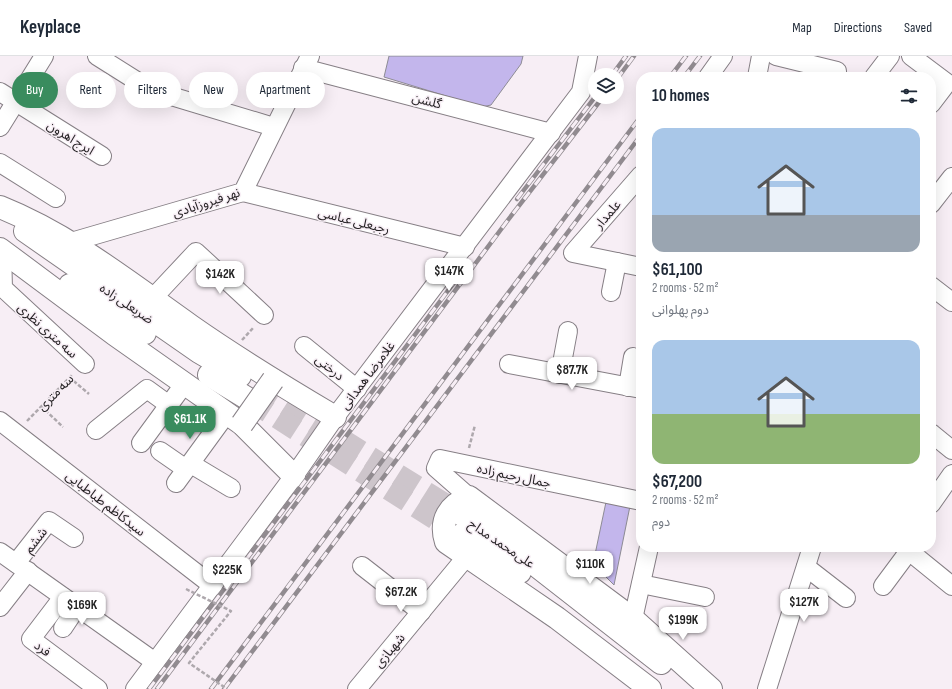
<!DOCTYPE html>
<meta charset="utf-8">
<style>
body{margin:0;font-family:"Sofia Sans Condensed","Noto Sans Arabic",sans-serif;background:#f2f2f3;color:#1f2937;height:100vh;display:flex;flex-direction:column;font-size:15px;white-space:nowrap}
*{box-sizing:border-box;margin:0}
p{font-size:13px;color:#747a83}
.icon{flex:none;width:22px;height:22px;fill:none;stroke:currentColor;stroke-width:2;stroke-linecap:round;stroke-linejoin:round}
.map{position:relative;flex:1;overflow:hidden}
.sheet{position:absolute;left:636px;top:16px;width:300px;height:480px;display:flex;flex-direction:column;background:#fff;border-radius:16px;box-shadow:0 4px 16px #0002}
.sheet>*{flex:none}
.banner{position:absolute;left:12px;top:16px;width:380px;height:36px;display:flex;gap:8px}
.tools{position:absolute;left:588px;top:12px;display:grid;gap:8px}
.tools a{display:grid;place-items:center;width:36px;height:36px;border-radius:50%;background:#fff;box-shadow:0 4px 16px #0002;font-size:20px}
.price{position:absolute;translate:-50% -34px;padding:0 9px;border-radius:8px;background:#fff;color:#222;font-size:13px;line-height:26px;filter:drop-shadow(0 1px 2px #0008)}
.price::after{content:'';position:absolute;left:50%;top:24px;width:12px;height:9px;margin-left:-6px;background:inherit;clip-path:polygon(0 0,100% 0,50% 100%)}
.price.selected{background:#398c5e;color:#fff}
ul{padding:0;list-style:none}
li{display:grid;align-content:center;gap:8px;height:212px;padding:0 16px}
li span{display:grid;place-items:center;height:124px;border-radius:12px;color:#555}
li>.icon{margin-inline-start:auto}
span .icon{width:72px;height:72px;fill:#fffc;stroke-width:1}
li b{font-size:17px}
h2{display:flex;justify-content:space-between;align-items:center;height:48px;padding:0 16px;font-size:17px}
.chip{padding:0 14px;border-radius:18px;background:#fff;box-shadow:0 4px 16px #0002;font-size:14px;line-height:36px}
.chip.selected{background:#398c5e;color:#fff}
header{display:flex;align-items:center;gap:24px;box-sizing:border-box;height:56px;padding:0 20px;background:#fff;border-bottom:1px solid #e0e1e3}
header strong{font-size:19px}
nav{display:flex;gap:22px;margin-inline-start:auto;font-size:14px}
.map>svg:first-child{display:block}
.building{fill:#c3b6ec;stroke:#8d8b94}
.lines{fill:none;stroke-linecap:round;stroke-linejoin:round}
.major-tunnel{stroke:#cdc5cb;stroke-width:22;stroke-dasharray:22 11;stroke-linecap:butt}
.minor-casing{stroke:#867f85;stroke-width:20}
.major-casing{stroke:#867f85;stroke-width:24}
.path{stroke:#aea8ad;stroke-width:2.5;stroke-dasharray:4 2;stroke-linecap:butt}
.minor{stroke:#fff;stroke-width:18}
.major{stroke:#fff;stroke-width:22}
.rail-casing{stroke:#918b90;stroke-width:4.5}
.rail{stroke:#f7eef5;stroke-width:3;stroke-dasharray:9;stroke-linecap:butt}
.major-bridge-casing{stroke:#867f85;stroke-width:24;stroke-linecap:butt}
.path-bridge{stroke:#aea8ad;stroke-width:2.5;stroke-dasharray:4 2;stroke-linecap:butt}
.major-bridge{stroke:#fff;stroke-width:22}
.labels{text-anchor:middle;stroke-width:3;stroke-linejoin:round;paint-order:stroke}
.street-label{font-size:13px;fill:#252224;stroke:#f7eef5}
</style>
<header>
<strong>Keyplace</strong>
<nav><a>Map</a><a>Directions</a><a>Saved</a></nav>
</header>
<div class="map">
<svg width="952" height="633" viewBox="0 0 952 633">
<rect width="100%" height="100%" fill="#f7eef5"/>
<g class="building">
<path d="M389 0H523L521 8 491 49 482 51 384 21Z"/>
<path d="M606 446 630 450 614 529 593 508Z"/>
</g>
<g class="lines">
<g class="major-tunnel">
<path d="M258 331 462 459"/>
<path d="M250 344 451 473"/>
</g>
<g class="minor-casing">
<g id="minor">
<path d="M97 0 151 34 274 71"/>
<path d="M776 0 837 15"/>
<path d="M911 0 947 27 931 48"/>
<path d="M303 12 551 77"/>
<path d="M708 21 723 0"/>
<path d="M757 21 761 0"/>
<path d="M874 21 890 0"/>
<path d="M0 36 102 100"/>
<path d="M0 71 44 0"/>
<path d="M0 107 56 142"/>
<path d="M641 119 573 197 641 211"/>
<path d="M243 136 465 191"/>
<path d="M931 148 952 121"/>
<path d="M71 186 243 136 310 0"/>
<path d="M2 195 3 232 85 308"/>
<path d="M931 230 952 246"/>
<path d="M611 236 617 206"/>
<path d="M152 243 196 196 264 259"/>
<path d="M304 290 357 333"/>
<path d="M509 308 641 333"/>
<path d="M560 318 568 275"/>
<path d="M628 331 633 301"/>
<path d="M0 365 213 530"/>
<path d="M96 374 147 333 169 349"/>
<path d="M931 377 952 394"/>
<path d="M141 387 185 327"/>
<path d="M160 395 186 413"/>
<path d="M191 408 231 432"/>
<path d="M176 427 227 357"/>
<path d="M469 441 436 412 440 403 641 445"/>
<path d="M931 448 952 418"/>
<path d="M904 491 952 530"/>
<path d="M0 496 155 606"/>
<path d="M16 507 49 465 74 482"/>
<path d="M362 510 421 556"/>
<path d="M806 511 846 542"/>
<path d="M641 528 705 541"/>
<path d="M883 530 909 495"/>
<path d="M63 541 31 583 98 633"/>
<path d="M0 551 28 515"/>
<path d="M633 563 649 491"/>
<path d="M63 572 77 551"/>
<path d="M135 633 294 420 335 361 581 36 588 0"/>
<path d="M357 633 467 500"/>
<path d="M767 633 812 491"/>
</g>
</g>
<g class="major-casing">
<g id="major">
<path d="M0 151C70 179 130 227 191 270 238 303 286 332 335 361"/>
<path d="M25 175 199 296 240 320"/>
<path d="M0 193 114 278 242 368 294 420"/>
<path d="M70 229 145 277"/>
<path d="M209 319 250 344"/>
<path d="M462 459 538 511 661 607"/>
<path d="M461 479 520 516"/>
<path d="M650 633 557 562 446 486C439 464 449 449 469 441L633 563 711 633"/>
</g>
</g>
<g class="path">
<path d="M242 284 254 271"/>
<path d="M69 321 89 338"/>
<path d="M41 350 63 371"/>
<path d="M27 365 72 319"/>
<path d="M469 392 475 369"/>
</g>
<use href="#minor" class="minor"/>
<use href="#major" class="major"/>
<g class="rail-casing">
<g id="rail">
<path d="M612 19 626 0"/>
<path d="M670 21 686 0"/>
<path d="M684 21 700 0"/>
<path d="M617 23 634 0"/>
<path d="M517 143 595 41"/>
<path d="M149 633 468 208"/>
<path d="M157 633 508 164 603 41"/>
<path d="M211 633 641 60"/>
<path d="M224 633 641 79"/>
</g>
</g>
<use href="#rail" class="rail"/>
<g class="major-bridge-casing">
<path id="major-bridge" d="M242 368 273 324"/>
</g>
<path class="path-bridge" d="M186 533 231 555 189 607 227 633"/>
<use href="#major-bridge" class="major-bridge"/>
</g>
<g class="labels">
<g class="street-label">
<text transform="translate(427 44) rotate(15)" y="5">گلشن</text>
<text transform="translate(71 81) rotate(32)" y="5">ایرج اهرون</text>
<text transform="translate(206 146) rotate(-18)" y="5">نهر فیروزآبادی</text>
<text transform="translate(607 158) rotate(-49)" y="5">علمدار</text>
<text transform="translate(354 164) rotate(14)" y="5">رجبعلی عباسی</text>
<text transform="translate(127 247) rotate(34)" y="5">ضربعلی زاده</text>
<text transform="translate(48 274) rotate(42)" y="5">سه متری نظری</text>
<text transform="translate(330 311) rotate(39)" y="5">درختی</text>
<text transform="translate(367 319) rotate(-53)" y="5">غلامرضا همدانی</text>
<text transform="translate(55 336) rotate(-45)" y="5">سه متری</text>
<text transform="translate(514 419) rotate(12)" y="5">جمال رحیم زاده</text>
<text transform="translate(106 447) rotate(38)" y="5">سیدکاظم طباطبایی</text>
<text transform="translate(35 484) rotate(-52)" y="5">ششم</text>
<text transform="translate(502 487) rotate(34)" y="5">علی‌محمد مداح</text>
<text transform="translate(43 592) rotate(37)" y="5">فرد</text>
<text transform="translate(389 594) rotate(-50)" y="5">شهبازی</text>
</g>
</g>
</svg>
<div class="tools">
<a><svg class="icon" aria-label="layers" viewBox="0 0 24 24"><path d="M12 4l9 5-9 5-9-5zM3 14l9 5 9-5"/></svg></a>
</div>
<b class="price" style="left:449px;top:236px">$147K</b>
<b class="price" style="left:220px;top:239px">$142K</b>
<b class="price" style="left:572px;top:335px">$87.7K</b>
<b class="price selected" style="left:190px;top:384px">$61.1K</b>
<b class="price" style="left:590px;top:529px">$110K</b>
<b class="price" style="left:227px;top:535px">$225K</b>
<b class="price" style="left:401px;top:557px">$67.2K</b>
<b class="price" style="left:804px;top:567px">$127K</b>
<b class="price" style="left:82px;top:570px">$169K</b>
<b class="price" style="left:683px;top:585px">$199K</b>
<div class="banner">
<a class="chip selected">Buy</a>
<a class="chip">Rent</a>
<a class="chip">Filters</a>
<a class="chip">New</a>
<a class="chip">Apartment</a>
</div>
<section class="sheet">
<h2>10 homes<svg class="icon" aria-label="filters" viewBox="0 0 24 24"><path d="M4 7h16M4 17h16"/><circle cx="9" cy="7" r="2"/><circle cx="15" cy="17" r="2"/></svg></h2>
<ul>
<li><span style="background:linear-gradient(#a9c7e8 70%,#9aa5b1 0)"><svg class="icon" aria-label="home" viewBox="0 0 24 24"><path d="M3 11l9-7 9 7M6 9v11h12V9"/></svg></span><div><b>$61,100</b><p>2 rooms · 52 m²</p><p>دوم پهلوانی</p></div></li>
<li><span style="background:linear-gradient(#a9c7e8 60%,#8fb573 0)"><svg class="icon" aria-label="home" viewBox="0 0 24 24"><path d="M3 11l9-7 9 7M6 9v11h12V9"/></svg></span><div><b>$67,200</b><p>2 rooms · 52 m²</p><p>دوم</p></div></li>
</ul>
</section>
</div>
